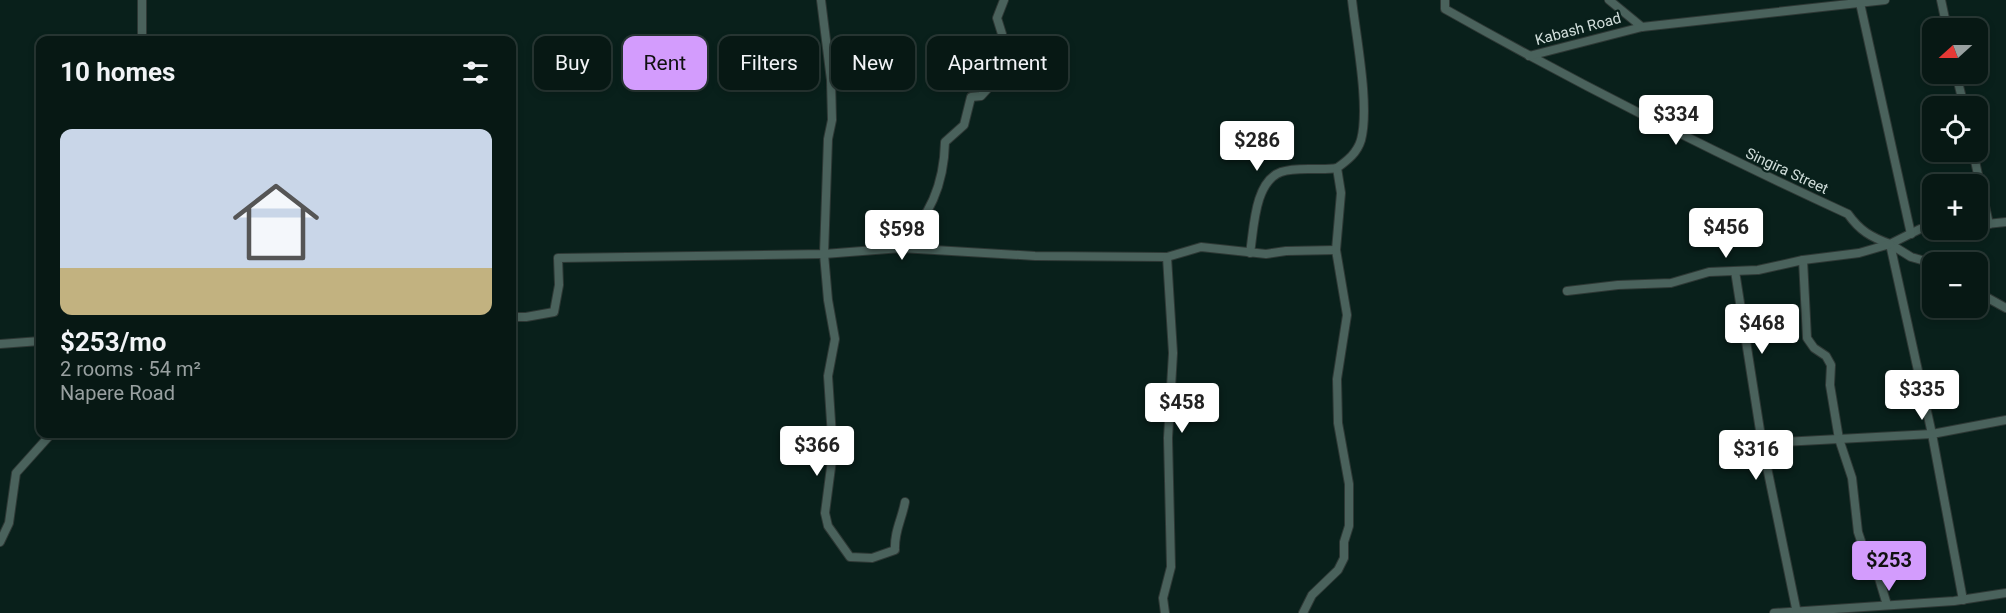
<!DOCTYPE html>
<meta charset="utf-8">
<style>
body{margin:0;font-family:Roboto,sans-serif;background:#10211d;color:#f1f3f6;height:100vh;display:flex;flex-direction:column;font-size:22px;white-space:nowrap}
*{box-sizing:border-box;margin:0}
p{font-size:20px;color:#98a0a0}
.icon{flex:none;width:33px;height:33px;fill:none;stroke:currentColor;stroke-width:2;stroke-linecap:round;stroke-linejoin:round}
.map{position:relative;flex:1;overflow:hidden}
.drawer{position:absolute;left:36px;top:36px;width:480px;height:402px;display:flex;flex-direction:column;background:#071814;border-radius:12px;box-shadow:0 3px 9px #0003,0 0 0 2px #283734}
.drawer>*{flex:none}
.top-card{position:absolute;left:534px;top:36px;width:570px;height:54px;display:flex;gap:12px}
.needle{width:39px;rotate:249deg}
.buttons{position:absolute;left:1922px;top:18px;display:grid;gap:12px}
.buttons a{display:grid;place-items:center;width:66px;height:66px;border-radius:12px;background:#071814;box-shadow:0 3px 9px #0003,0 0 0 2px #283734;font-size:30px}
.price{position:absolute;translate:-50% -51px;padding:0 14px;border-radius:6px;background:#fff;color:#222;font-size:20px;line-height:39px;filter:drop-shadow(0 2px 3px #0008)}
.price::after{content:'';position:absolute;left:50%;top:36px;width:18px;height:14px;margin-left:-9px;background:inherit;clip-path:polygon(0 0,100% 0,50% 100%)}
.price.on{background:#d39cfd;color:#111}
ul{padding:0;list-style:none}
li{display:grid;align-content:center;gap:12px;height:318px;padding:0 24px}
li span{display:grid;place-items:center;height:186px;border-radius:12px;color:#555}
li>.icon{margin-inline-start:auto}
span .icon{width:108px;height:108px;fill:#fffc;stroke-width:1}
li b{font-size:26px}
h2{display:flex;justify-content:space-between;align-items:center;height:72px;padding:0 24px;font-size:26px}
.tag{padding:0 21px;border-radius:12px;background:#071814;box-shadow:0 3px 9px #0003,0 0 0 2px #283734;font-size:21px;line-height:54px}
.tag.on{background:#d39cfd;color:#111}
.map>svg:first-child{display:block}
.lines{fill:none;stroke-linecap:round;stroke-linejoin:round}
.minor-casing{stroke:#2e3835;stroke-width:10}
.minor{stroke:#4a625c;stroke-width:8}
.labels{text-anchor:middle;stroke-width:4.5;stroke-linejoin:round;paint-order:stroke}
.street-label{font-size:15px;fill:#d1dedb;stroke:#09201b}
</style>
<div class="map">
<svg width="2006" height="613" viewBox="0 0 2006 613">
<rect width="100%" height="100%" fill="#09201b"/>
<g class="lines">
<g class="minor-casing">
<g id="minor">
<path d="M821 0 831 80 832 120 828 139 824 254 828 300 835 339 828 376 833 452 825 513 828 526 850 557 872 558 895 550C894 531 902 519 905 502"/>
<path d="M1445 0V9C1576 83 1711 151 1848 214 1860 231 1871 237 1890 244L1920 229 1932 228"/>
<path d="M1609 0 1642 27"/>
<path d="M1941 0 1947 28"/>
<path d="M1860 3 1911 234"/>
<path d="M142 40V0"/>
<path d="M1529 56 1642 27 1885 0"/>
<path d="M1956 74 1964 106"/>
<path d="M1973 152 1989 224"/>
<path d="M1977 225 2006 222"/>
<path d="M1890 244 1932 434 1963 600"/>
<path d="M1890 244 1911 257 1932 263"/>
<path d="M901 248C929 215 944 187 945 142L964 125 971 97 981 96 991 85 995 70 1002 34 997 18 1004 0"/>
<path d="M1250 253C1254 229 1254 182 1281 172 1297 166 1320 171 1337 168"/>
<path d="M1803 260 1807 338 1814 348 1826 356 1831 365 1830 385 1839 439 1852 478 1858 532 1867 559 1879 578 1887 605"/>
<path d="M1735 271 1762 443"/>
<path d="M1567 291 1618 285 1671 283 1709 272 1758 270 1803 260 1859 253 1890 244"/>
<path d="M1977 292 2006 308"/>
<path d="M512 317H526L554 312 559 285 558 258 824 254 901 248 1035 256 1167 257 1201 247 1266 254 1286 251 1336 250"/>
<path d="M0 344 40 341"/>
<path d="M0 542 9 523 16 473 51 434"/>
<path d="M1165 613 1163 598 1171 567 1168 438 1173 353 1167 257"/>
<path d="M1303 613 1312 595 1338 570 1344 558V542L1349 526V484L1338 423 1337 379 1347 315 1336 250 1341 193 1337 168C1348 160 1357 153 1361 140 1370 106 1356 37 1352 0"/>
<path d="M1774 613 1954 601 2006 593"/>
<path d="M1797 613 1762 443 1932 434 2006 420"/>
</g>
</g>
<use href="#minor" class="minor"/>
</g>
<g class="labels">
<g class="street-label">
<text transform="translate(1578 29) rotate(-15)" y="5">Kabash Road</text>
<text transform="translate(1787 171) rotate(25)" y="5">Singira Street</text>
</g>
</g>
</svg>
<div class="buttons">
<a><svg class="needle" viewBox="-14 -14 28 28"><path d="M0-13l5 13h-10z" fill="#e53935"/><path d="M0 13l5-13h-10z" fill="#98a0a0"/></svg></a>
<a><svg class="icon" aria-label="locate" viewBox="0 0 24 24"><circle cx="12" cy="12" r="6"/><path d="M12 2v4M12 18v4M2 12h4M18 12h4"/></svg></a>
<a>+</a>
<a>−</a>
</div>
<b class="price" style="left:1676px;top:146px">$334</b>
<b class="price" style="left:1257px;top:172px">$286</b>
<b class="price" style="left:1726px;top:259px">$456</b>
<b class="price" style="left:902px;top:261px">$598</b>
<b class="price" style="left:1762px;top:355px">$468</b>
<b class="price" style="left:1922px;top:421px">$335</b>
<b class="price" style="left:1182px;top:434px">$458</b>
<b class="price" style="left:817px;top:477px">$366</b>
<b class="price" style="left:1756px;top:481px">$316</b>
<b class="price on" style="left:1889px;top:592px">$253</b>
<div class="top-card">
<a class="tag">Buy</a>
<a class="tag on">Rent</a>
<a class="tag">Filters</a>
<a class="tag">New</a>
<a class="tag">Apartment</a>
</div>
<section class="drawer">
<h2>10 homes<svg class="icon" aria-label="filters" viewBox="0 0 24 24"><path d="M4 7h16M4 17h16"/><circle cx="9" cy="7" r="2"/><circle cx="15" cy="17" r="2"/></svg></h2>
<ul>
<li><span style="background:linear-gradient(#c9d6e8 75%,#c2b280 0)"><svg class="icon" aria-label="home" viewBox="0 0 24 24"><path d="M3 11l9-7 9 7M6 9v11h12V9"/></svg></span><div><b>$253/mo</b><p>2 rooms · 54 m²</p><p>Napere Road</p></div></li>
</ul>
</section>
</div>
